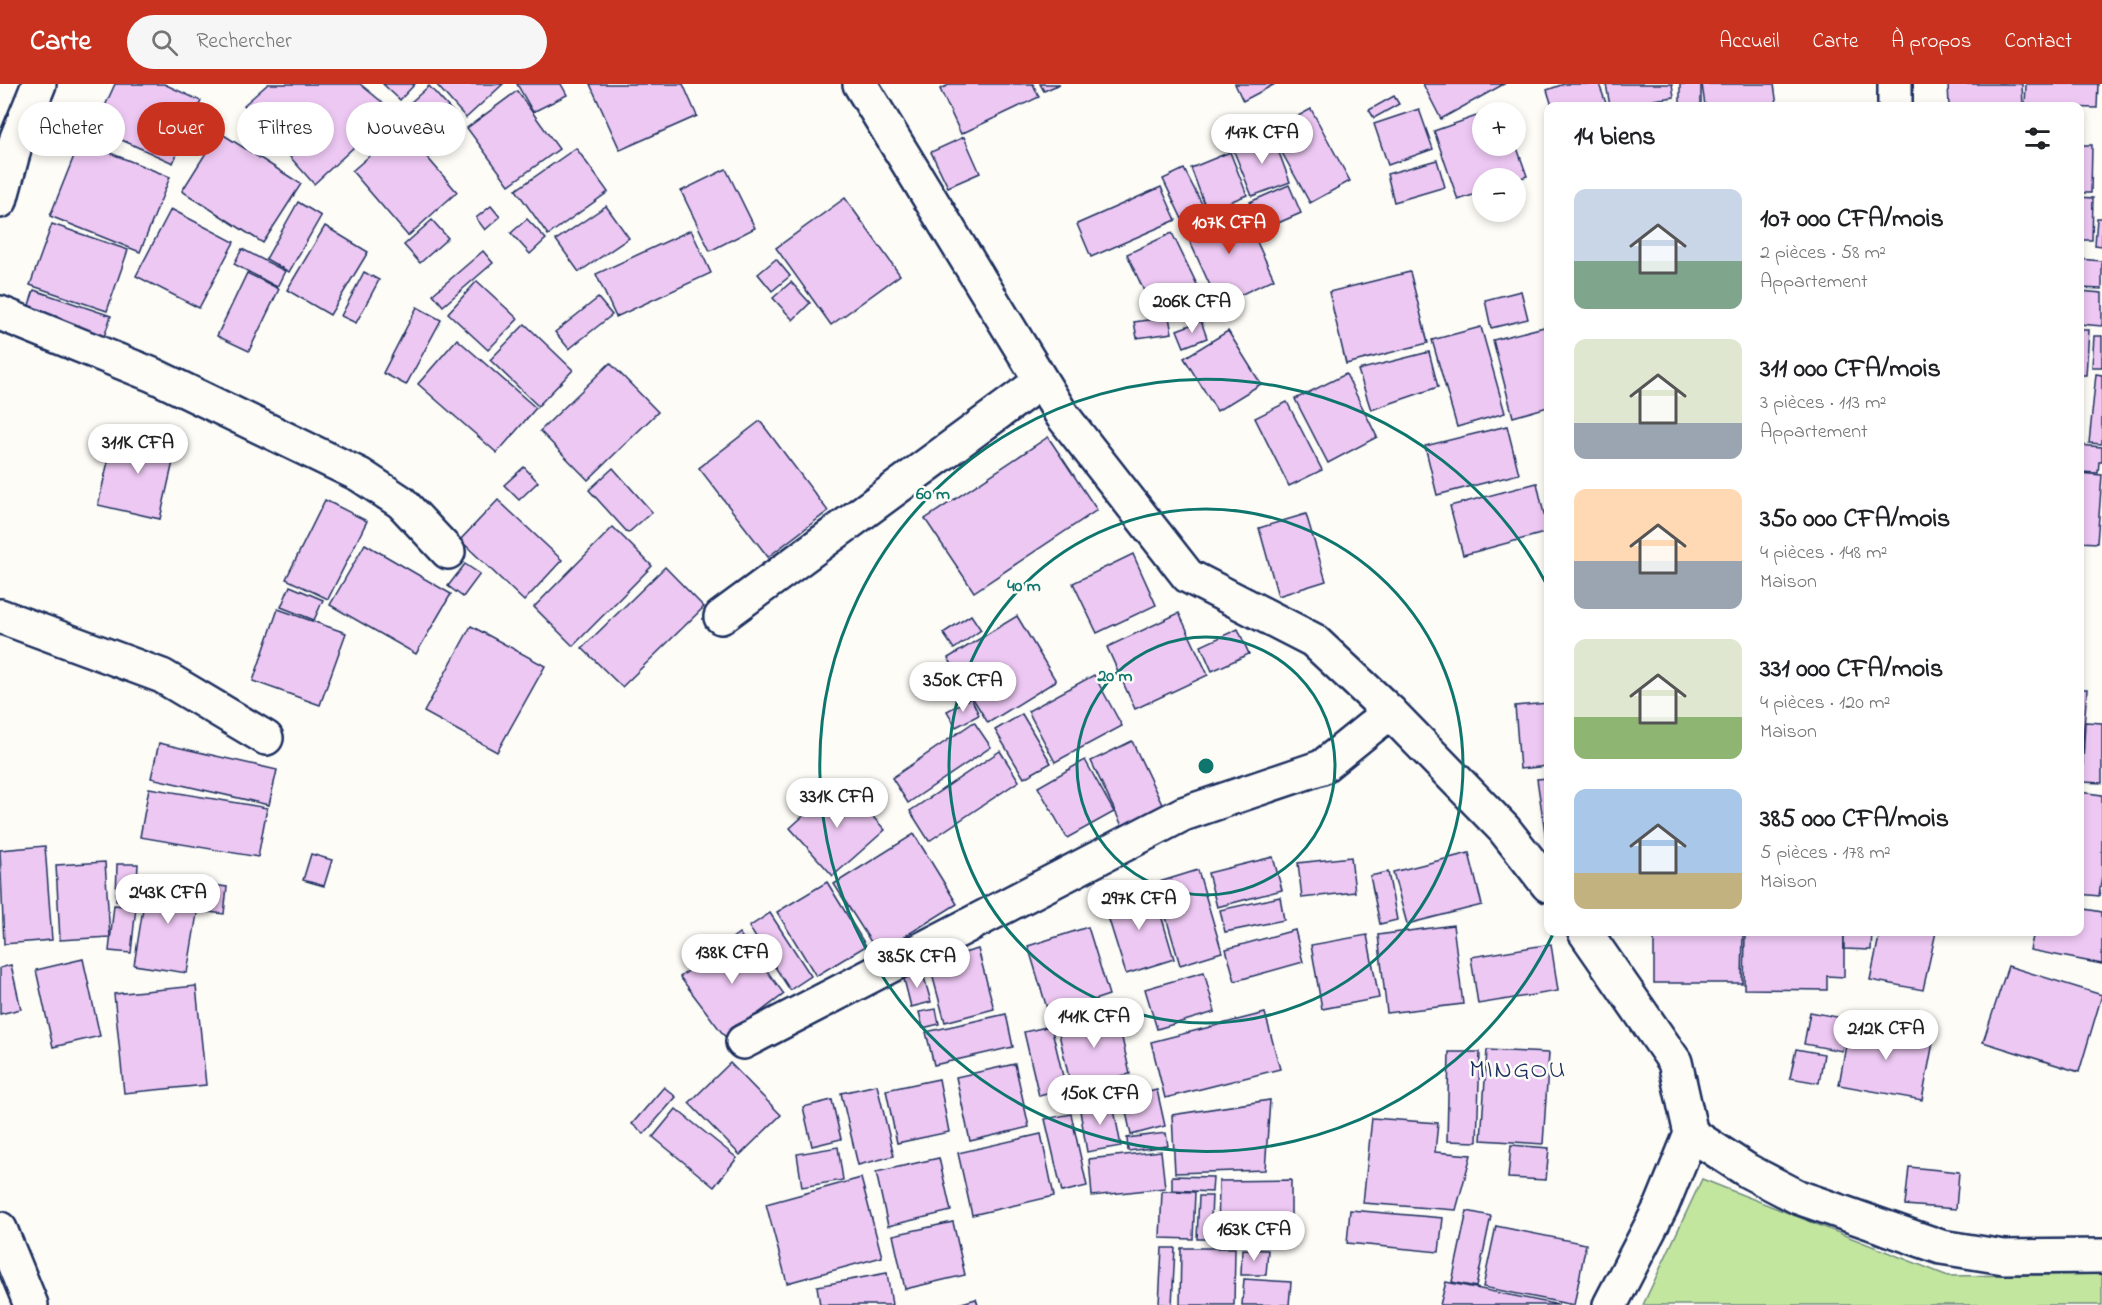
<!DOCTYPE html>
<html lang="fr">
<meta charset="utf-8">
<style>
body{margin:0;font-family:"Indie Flower",sans-serif;background:#f6f6f6;color:#202124;height:100vh;display:flex;flex-direction:column;font-size:22px;white-space:nowrap}
*{box-sizing:border-box;margin:0}
p{font-size:20px;color:#757577}
.icon{flex:none;width:33px;height:33px;fill:none;stroke:currentColor;stroke-width:2;stroke-linecap:round;stroke-linejoin:round}
.map{position:relative;flex:1;overflow:hidden}
.panel{position:absolute;left:1544px;top:18px;width:540px;height:834px;display:flex;flex-direction:column;background:#fff;border-radius:12px;box-shadow:0 3px 9px #0003}
.panel>*{flex:none}
.guide{position:absolute;left:18px;top:18px;width:570px;height:54px;display:flex;gap:12px}
.fabs{position:absolute;left:1472px;top:18px;display:grid;gap:12px}
.fabs a{display:grid;place-items:center;width:54px;height:54px;border-radius:50%;background:#fff;box-shadow:0 3px 9px #0003;font-size:30px}
.price{position:absolute;translate:-50% -51px;padding:0 14px;border-radius:21px;background:#fff;color:#222;font-size:20px;line-height:39px;filter:drop-shadow(0 2px 3px #0008)}
.price::after{content:'';position:absolute;left:50%;top:36px;width:18px;height:14px;margin-left:-9px;background:inherit;clip-path:polygon(0 0,100% 0,50% 100%)}
.price.current{background:#c8321e;color:#fff}
ul{padding:0;list-style:none}
li{display:flex;align-items:center;gap:18px;height:150px;padding:0 30px}
li span{display:grid;place-items:center;flex:none;width:168px;height:120px;border-radius:12px;color:#555}
li>.icon{margin-inline-start:auto}
span .icon{width:72px;height:72px;fill:#fffc;stroke-width:1}
li b{font-size:26px}
h2{display:flex;justify-content:space-between;align-items:center;height:72px;padding:0 30px;font-size:26px}
.chip{padding:0 21px;border-radius:27px;background:#fff;box-shadow:0 3px 9px #0003;font-size:21px;line-height:54px}
.chip.current{background:#c8321e;color:#fff}
header{display:flex;align-items:center;gap:36px;box-sizing:border-box;height:84px;padding:0 30px;background:#c8321e;color:#fff}
header strong{font-size:28px}
nav{display:flex;gap:33px;margin-inline-start:auto;font-size:21px}
.search{width:420px;height:54px;background:#f6f6f6;display:flex;align-items:center;gap:15px;box-sizing:border-box;padding:0 21px;border-radius:33px;color:#757577;font-size:22px}
.map>svg:first-child{display:block}
.green{fill:#c3e69f;stroke:#6f8a7e;stroke-width:1.5}
.building{fill:#edc8f3;stroke:#1b2f5e;stroke-width:1.5}
.lines{fill:none;stroke-linecap:round;stroke-linejoin:round}
.minor-casing{stroke:#1b2f5e;stroke-width:38}
.tertiary-casing{stroke:#1b2f5e;stroke-width:38}
.minor{stroke:#fdfcf7;stroke-width:33}
.tertiary{stroke:#fdfcf7;stroke-width:33}
.ring{fill:none;stroke:#0f766e;stroke-width:3}
.labels{text-anchor:middle;stroke-width:5;stroke-linejoin:round;paint-order:stroke}
.neighbourhood-label{font-size:26px;letter-spacing:1.5px;fill:#1b2f5e;stroke:#fdfcf7}
.centre{fill:#0f766e;stroke:#fdfcf7;stroke-width:3}
.ring-label{font-size:18px;text-anchor:middle;font-weight:bold;fill:#0f766e;stroke:#fdfcf7;stroke-width:5;stroke-linejoin:round;paint-order:stroke}
</style>
<header>
<strong>Carte</strong>
<div class="search"><svg class="icon" aria-label="search" viewBox="0 0 24 24"><circle cx="10" cy="10" r="6"/><path d="M15 15l6 6"/></svg>Rechercher</div>
<nav><a>Accueil</a><a>Carte</a><a>À propos</a><a>Contact</a></nav>
</header>
<div class="map">
<svg width="2102" height="1221" viewBox="0 0 2102 1221">
<rect width="100%" height="100%" fill="#fdfcf7"/>
<filter id="ink" filterUnits="userSpaceOnUse"><feTurbulence type="fractalNoise" baseFrequency=".0167" numOctaves="2"/><feDisplacementMap in="SourceGraphic" scale="12" xChannelSelector="R" yChannelSelector="G"/><feConvolveMatrix kernelMatrix="1 2 1 2 8 2 1 2 1" color-interpolation-filters="sRGB"/></filter>
<g filter="url(#ink)">
<path class="green" d="M1702 1095 1948 1192 2102 1190V1221H1643Z"/>
<g class="building">
<path d="M115 0H164L201 17 173 79 95 44Z"/>
<path d="M268 0H360L393 27 314 100 244 21Z"/>
<path d="M383 0H415L400 16Z"/>
<path d="M436 0H503L466 34Z"/>
<path d="M517 0H561L567 11 533 28Z"/>
<path d="M590 0H683L697 32 620 66Z"/>
<path d="M951 0H1033L1039 13 961 50 940 5Z"/>
<path d="M1040 0H1060L1044 7Z"/>
<path d="M1235 0H1275L1243 17Z"/>
<path d="M1423 0H1504L1441 35Z"/>
<path d="M1564 0H1599L1607 22H1552L1547 6Z"/>
<path d="M1606 0H1672L1674 13 1610 22Z"/>
<rect x="1680" y="0" width="21" height="22"/>
<path d="M1702 0H1774L1777 22H1705Z"/>
<path d="M1948 0H2022L2023 22H1949Z"/>
<path d="M2026 0H2098L2097 24 2025 22Z"/>
<path d="M429 2 461 37 434 62 401 27Z"/>
<path d="M517 7 559 65 509 101 467 44Z"/>
<path d="M1394 12 1399 20 1374 34 1369 26Z"/>
<path d="M1311 25 1350 97 1310 119 1270 47Z"/>
<path d="M1419 25 1433 65 1388 81 1374 40Z"/>
<path d="M1482 30V62H1515V58L1527 92 1515 96 1482 94V108L1458 116 1434 47Z"/>
<path d="M402 44 457 108 408 152 352 87Z"/>
<path d="M219 48 301 100 263 159 182 107Z"/>
<path d="M1272 50 1290 98 1252 112 1233 65Z"/>
<path d="M964 53 980 89 948 103 931 68Z"/>
<path d="M80 57 170 93 140 168 50 132Z"/>
<path d="M2079 61H2092L2091 109H2079Z"/>
<path d="M576 64 608 108 548 151 516 106Z"/>
<path d="M1230 68 1247 111 1207 127 1191 84Z"/>
<path d="M1437 76 1445 103 1394 118 1387 90Z"/>
<path d="M726 85 755 144 710 167 681 107Z"/>
<path d="M1184 85 1204 124 1182 135 1163 95Z"/>
<path d="M1289 101 1301 129 1262 146 1250 118Z"/>
<path d="M1161 103 1176 136 1091 173 1077 140Z"/>
<path d="M2079 113 2093 114 2092 156H2079Z"/>
<path d="M845 114 900 191 831 241 776 164Z"/>
<path d="M298 118 321 132 289 188 266 175Z"/>
<path d="M1240 121 1274 195 1219 221 1185 147Z"/>
<path d="M491 122 500 133 485 146 476 134Z"/>
<path d="M606 122 629 154 579 188 556 156Z"/>
<path d="M171 125 234 158 199 224 136 192Z"/>
<path d="M2097 134H2102V162L2095 161Z"/>
<path d="M527 135 546 155 530 170 511 149Z"/>
<path d="M432 136 448 154 420 179 404 161Z"/>
<path d="M52 140 128 166 107 227 30 201Z"/>
<path d="M325 142 368 168 330 231 287 206Z"/>
<path d="M691 146 711 189 616 233 596 190Z"/>
<path d="M1172 149 1202 211 1156 233 1127 170Z"/>
<path d="M242 165 285 187 277 203 234 180Z"/>
<path d="M483 167 493 179 443 222 433 210Z"/>
<path d="M776 175 790 192 772 207 758 190Z"/>
<path d="M2079 175 2102 177V205L2079 204Z"/>
<path d="M364 188 379 196 356 239 341 232Z"/>
<path d="M1410 188 1428 259 1346 280 1329 208Z"/>
<path d="M247 189 279 205 249 267 217 252Z"/>
<path d="M477 197 518 235 488 266 448 229Z"/>
<path d="M791 198 810 219 793 236 773 214Z"/>
<path d="M34 206 111 232 102 259 25 233Z"/>
<path d="M1521 207 1528 235 1491 244 1485 216Z"/>
<path d="M2080 207 2102 209V242L2079 240Z"/>
<path d="M598 214 612 231 569 265 555 248Z"/>
<path d="M417 223 441 236 406 301 383 289Z"/>
<path d="M1169 233 1172 249 1137 254 1134 238Z"/>
<path d="M1201 237 1207 254 1184 263 1177 246Z"/>
<path d="M525 240 573 286 538 322 490 276Z"/>
<path d="M1548 242V323L1513 333 1493 256Z"/>
<path d="M1481 243 1505 329 1457 343 1432 256Z"/>
<path d="M2079 246H2089L2086 291H2079Z"/>
<path d="M1228 247 1261 300 1217 327 1184 274Z"/>
<path d="M2094 252H2102V283H2092Z"/>
<path d="M457 255 536 324 497 369 418 300Z"/>
<path d="M1429 268 1438 303 1371 326 1358 286Z"/>
<path d="M610 279 658 328 588 396 540 347Z"/>
<path d="M1346 290 1377 353 1328 379 1295 315Z"/>
<path d="M2096 290 2102 291V360L2089 359Z"/>
<path d="M1287 318 1322 386 1289 402 1255 334Z"/>
<path d="M760 337 828 427 768 473 699 384Z"/>
<path d="M1507 342 1519 390 1437 411 1425 362Z"/>
<path d="M115 347 177 360 160 435 98 421Z"/>
<path d="M1048 353 1097 426 974 508 925 435Z"/>
<path d="M2079 361 2102 363V378H2099L2098 389 2079 388Z"/>
<path d="M524 383 538 398 519 416 504 401Z"/>
<path d="M613 384 652 428 628 449 589 406Z"/>
<path d="M2079 389 2102 391 2097 459 2079 458Z"/>
<path d="M1537 399 1548 448 1463 471 1450 422Z"/>
<path d="M325 416 367 437 328 515 286 495Z"/>
<path d="M498 416 562 476 524 517 460 456Z"/>
<path d="M1306 430 1326 497 1278 512 1259 444Z"/>
<path d="M613 443 652 482 573 562 534 523Z"/>
<path d="M365 460 451 510 416 570 330 521Z"/>
<path d="M1133 470 1156 521 1097 549 1073 499Z"/>
<path d="M465 480 480 490 463 513 448 502Z"/>
<path d="M665 483 704 523 622 603 582 564Z"/>
<path d="M290 502 323 516 314 536 281 523Z"/>
<path d="M278 525 346 549 320 621 253 597Z"/>
<path d="M1179 529 1208 591 1135 625 1107 563Z"/>
<path d="M971 531 981 546 954 565 943 549Z"/>
<path d="M1017 532 1056 597 988 639 948 574Z"/>
<path d="M471 542 545 582 497 668 424 628Z"/>
<path d="M1238 545 1249 570 1212 587 1201 562Z"/>
<path d="M1094 591 1122 642 1055 678 1028 627Z"/>
<path d="M2079 605H2087L2080 693H2079Z"/>
<path d="M971 614 979 631 956 643 947 627Z"/>
<path d="M1548 619V682L1520 685 1515 622Z"/>
<path d="M1022 630 1051 679 1024 694 995 646Z"/>
<path d="M974 638 991 663 908 719 892 694Z"/>
<path d="M2085 638 2102 639V699L2082 698Z"/>
<path d="M1132 657 1166 729 1125 748 1091 677Z"/>
<path d="M159 659 277 686 269 721 151 694Z"/>
<path d="M1000 667 1019 697 929 757 910 727Z"/>
<path d="M1085 676 1114 728 1067 754 1038 703Z"/>
<path d="M1548 694V762H1547L1537 695Z"/>
<path d="M841 698 885 746 833 792 790 744Z"/>
<path d="M149 704 267 724 258 773 140 753Z"/>
<path d="M2079 708 2102 711V791L2099 812 2079 810Z"/>
<path d="M914 750 957 820 878 869 834 800Z"/>
<path d="M45 762 52 856 4 860 0 766Z"/>
<path d="M1469 769 1482 821 1407 840 1393 788Z"/>
<path d="M311 770 332 776 324 802 303 796Z"/>
<path d="M1273 773 1282 806 1217 823 1208 789Z"/>
<path d="M1351 773 1355 808 1302 814 1298 779Z"/>
<path d="M105 778 110 853 60 856 56 781Z"/>
<path d="M117 780H138L136 817H116Z"/>
<path d="M1198 786 1222 868 1180 881 1156 799Z"/>
<path d="M1388 788 1397 836 1380 840 1370 792Z"/>
<path d="M148 793 202 800 187 889 134 881Z"/>
<path d="M827 798 866 862 816 892 777 828Z"/>
<path d="M205 800 227 803 224 830 201 827Z"/>
<path d="M1153 804 1174 875 1126 890 1104 820Z"/>
<path d="M1280 813 1284 836 1225 848 1220 826Z"/>
<path d="M114 821 136 823 131 869 109 867Z"/>
<path d="M2079 824 2102 828V880L2030 866 2034 848H2079Z"/>
<path d="M770 829 811 892 790 906 749 843Z"/>
<path d="M1453 841 1463 920 1387 929 1378 851Z"/>
<path d="M1088 843 1109 911 1049 931 1028 862Z"/>
<path d="M1295 846 1303 878 1235 897 1226 865Z"/>
<path d="M1654 848H1743L1742 899H1654Z"/>
<path d="M1745 848H1844V893L1827 892V906L1744 905Z"/>
<path d="M1844 848H1872L1871 866 1844 865Z"/>
<path d="M1880 848H1936L1923 906 1870 896Z"/>
<path d="M739 849 784 910 726 954 680 893Z"/>
<path d="M1367 851 1379 914 1322 925 1311 861Z"/>
<path d="M1551 860 1558 907 1478 920 1471 873Z"/>
<path d="M978 865 994 925 945 938 929 879Z"/>
<path d="M83 875 100 952 53 963 36 886Z"/>
<path d="M11 881 21 925 0 930V884Z"/>
<path d="M2008 882 2102 911 2079 988 1983 958Z"/>
<path d="M922 886 931 918 911 923 903 891Z"/>
<path d="M1204 888 1215 928 1157 945 1145 905Z"/>
<path d="M196 902 206 1001 124 1009 114 910Z"/>
<path d="M936 925 939 940 923 944 919 928Z"/>
<path d="M1116 927 1130 990 1071 1003 1057 941Z"/>
<path d="M1810 928 1848 935 1842 967 1804 960Z"/>
<path d="M1265 929 1280 985 1165 1014 1151 958Z"/>
<path d="M1006 930 1013 963 934 981 926 948Z"/>
<path d="M1850 938 1934 953 1922 1016 1839 1001Z"/>
<path d="M1051 942 1066 1005 1039 1012 1024 948Z"/>
<path d="M1796 965 1824 970 1819 999 1790 994Z"/>
<path d="M1487 966 1549 969 1543 1060 1481 1056Z"/>
<path d="M1449 968H1480L1477 1058 1447 1057Z"/>
<path d="M730 979 781 1031 740 1071 689 1019Z"/>
<path d="M1015 980 1029 1043 970 1057 956 993Z"/>
<path d="M939 995 949 1048 897 1059 886 1006Z"/>
<path d="M877 1001 894 1072 858 1081 841 1009Z"/>
<path d="M664 1003 676 1013 644 1050 632 1040Z"/>
<path d="M1157 1006 1165 1042 1131 1051 1123 1014Z"/>
<path d="M1112 1015 1121 1062 1087 1068 1079 1021Z"/>
<path d="M832 1016 841 1055 812 1062 803 1023Z"/>
<path d="M1270 1016 1265 1086 1175 1089 1172 1031Z"/>
<path d="M676 1025 737 1074 714 1103 653 1053Z"/>
<path d="M1071 1030 1087 1102 1062 1108 1045 1035Z"/>
<path d="M1372 1034 1438 1039 1435 1068 1471 1071 1456 1126 1363 1119Z"/>
<path d="M1166 1049 1168 1062 1128 1067 1127 1054Z"/>
<path d="M1041 1050 1054 1112 972 1131 958 1069Z"/>
<path d="M1511 1061 1549 1064 1546 1096 1508 1094Z"/>
<path d="M838 1063 843 1096 802 1103 797 1070Z"/>
<path d="M1161 1067 1165 1104 1092 1112 1089 1075Z"/>
<path d="M939 1074 951 1127 888 1142 876 1088Z"/>
<path d="M1909 1083 1959 1088 1956 1125 1905 1121Z"/>
<path d="M1172 1092 1213 1093 1212 1108 1172 1106Z"/>
<path d="M861 1094 882 1173 787 1199 766 1120Z"/>
<path d="M1291 1096V1159H1218L1219 1097Z"/>
<path d="M1162 1107 1195 1108 1193 1155 1160 1154Z"/>
<path d="M1199 1112H1212L1210 1155H1197Z"/>
<path d="M1350 1126 1443 1134 1439 1168 1347 1159Z"/>
<path d="M1467 1127 1491 1132 1476 1203 1452 1198Z"/>
<path d="M953 1138 965 1191 905 1205 893 1151Z"/>
<path d="M1496 1142 1586 1160 1574 1221 1483 1203Z"/>
<path d="M1162 1164H1175L1172 1221 1159 1220Z"/>
<path d="M1181 1164H1235L1234 1221H1180Z"/>
<path d="M1242 1165 1268 1166 1266 1191H1241Z"/>
<path d="M887 1189 892 1221H820L817 1202Z"/>
<path d="M1244 1195 1291 1198 1289 1221H1242Z"/>
<path d="M1446 1198 1559 1221H1440Z"/>
<path d="M976 1215 978 1221H955Z"/>
</g>
<g class="lines">
<g class="minor-casing">
<g id="minor">
<path d="M860 0 1062 331 1188 492 1313 556 1390 628 1504 745 1548 801"/>
<path d="M1895 0V22"/>
<path d="M0 229 153 291 360 391 401 418 448 468"/>
<path d="M0 532 162 592 266 654"/>
<path d="M721 533 1040 298"/>
<path d="M1585 848 1675 978 1691 1050 1662 1121 1610 1221"/>
<path d="M743 958 1183 730 1322 683 1390 628"/>
<path d="M1691 1050 1748 1087 1798 1113 1941 1163 2004 1173 2102 1172"/>
</g>
</g>
<g class="tertiary-casing">
<g id="tertiary">
<path d="M0 117 17 54 39 0"/>
<path d="M0 1145 31 1221"/>
</g>
</g>
<use href="#minor" class="minor"/>
<use href="#tertiary" class="tertiary"/>
</g>
</g>
<g class="ring">
<circle cx="1206" cy="682" r="129"/>
<circle cx="1206" cy="682" r="257"/>
<path d="M1554 848A386 386 0 1 1 1547 501"/>
</g>
<g class="labels">
<g class="neighbourhood-label">
<text x="1518" y="993">MINGOU</text>
</g>
</g>
<circle cx="1206" cy="682" r="9" class="centre"/>
<g class="ring-label">
<text x="933" y="415">60 m</text>
<text x="1024" y="507">40 m</text>
<text x="1115" y="597">20 m</text>
</g>
</svg>
<div class="fabs">
<a>+</a>
<a>−</a>
</div>
<b class="price" style="left:1262px;top:81px">147K CFA</b>
<b class="price current" style="left:1229px;top:171px">107K CFA</b>
<b class="price" style="left:1192px;top:250px">206K CFA</b>
<b class="price" style="left:138px;top:391px">311K CFA</b>
<b class="price" style="left:963px;top:629px">350K CFA</b>
<b class="price" style="left:837px;top:745px">331K CFA</b>
<b class="price" style="left:168px;top:841px">243K CFA</b>
<b class="price" style="left:1139px;top:847px">297K CFA</b>
<b class="price" style="left:732px;top:901px">138K CFA</b>
<b class="price" style="left:917px;top:905px">385K CFA</b>
<b class="price" style="left:1094px;top:965px">141K CFA</b>
<b class="price" style="left:1886px;top:977px">212K CFA</b>
<b class="price" style="left:1100px;top:1042px">150K CFA</b>
<b class="price" style="left:1254px;top:1178px">163K CFA</b>
<div class="guide">
<a class="chip">Acheter</a>
<a class="chip current">Louer</a>
<a class="chip">Filtres</a>
<a class="chip">Nouveau</a>
</div>
<section class="panel">
<h2>14 biens<svg class="icon" aria-label="filters" viewBox="0 0 24 24"><path d="M4 7h16M4 17h16"/><circle cx="9" cy="7" r="2"/><circle cx="15" cy="17" r="2"/></svg></h2>
<ul>
<li><span style="background:linear-gradient(#c9d6e8 60%,#7fa58c 0)"><svg class="icon" aria-label="home" viewBox="0 0 24 24"><path d="M3 11l9-7 9 7M6 9v11h12V9"/></svg></span><div><b>107 000 CFA/mois</b><p>2 pièces · 58 m²</p><p>Appartement</p></div></li>
<li><span style="background:linear-gradient(#dfe7d0 70%,#9aa5b1 0)"><svg class="icon" aria-label="home" viewBox="0 0 24 24"><path d="M3 11l9-7 9 7M6 9v11h12V9"/></svg></span><div><b>311 000 CFA/mois</b><p>3 pièces · 113 m²</p><p>Appartement</p></div></li>
<li><span style="background:linear-gradient(#ffd9b3 60%,#9aa5b1 0)"><svg class="icon" aria-label="home" viewBox="0 0 24 24"><path d="M3 11l9-7 9 7M6 9v11h12V9"/></svg></span><div><b>350 000 CFA/mois</b><p>4 pièces · 148 m²</p><p>Maison</p></div></li>
<li><span style="background:linear-gradient(#dfe7d0 65%,#8fb573 0)"><svg class="icon" aria-label="home" viewBox="0 0 24 24"><path d="M3 11l9-7 9 7M6 9v11h12V9"/></svg></span><div><b>331 000 CFA/mois</b><p>4 pièces · 120 m²</p><p>Maison</p></div></li>
<li><span style="background:linear-gradient(#a9c7e8 70%,#c2b280 0)"><svg class="icon" aria-label="home" viewBox="0 0 24 24"><path d="M3 11l9-7 9 7M6 9v11h12V9"/></svg></span><div><b>385 000 CFA/mois</b><p>5 pièces · 178 m²</p><p>Maison</p></div></li>
</ul>
</section>
</div>
